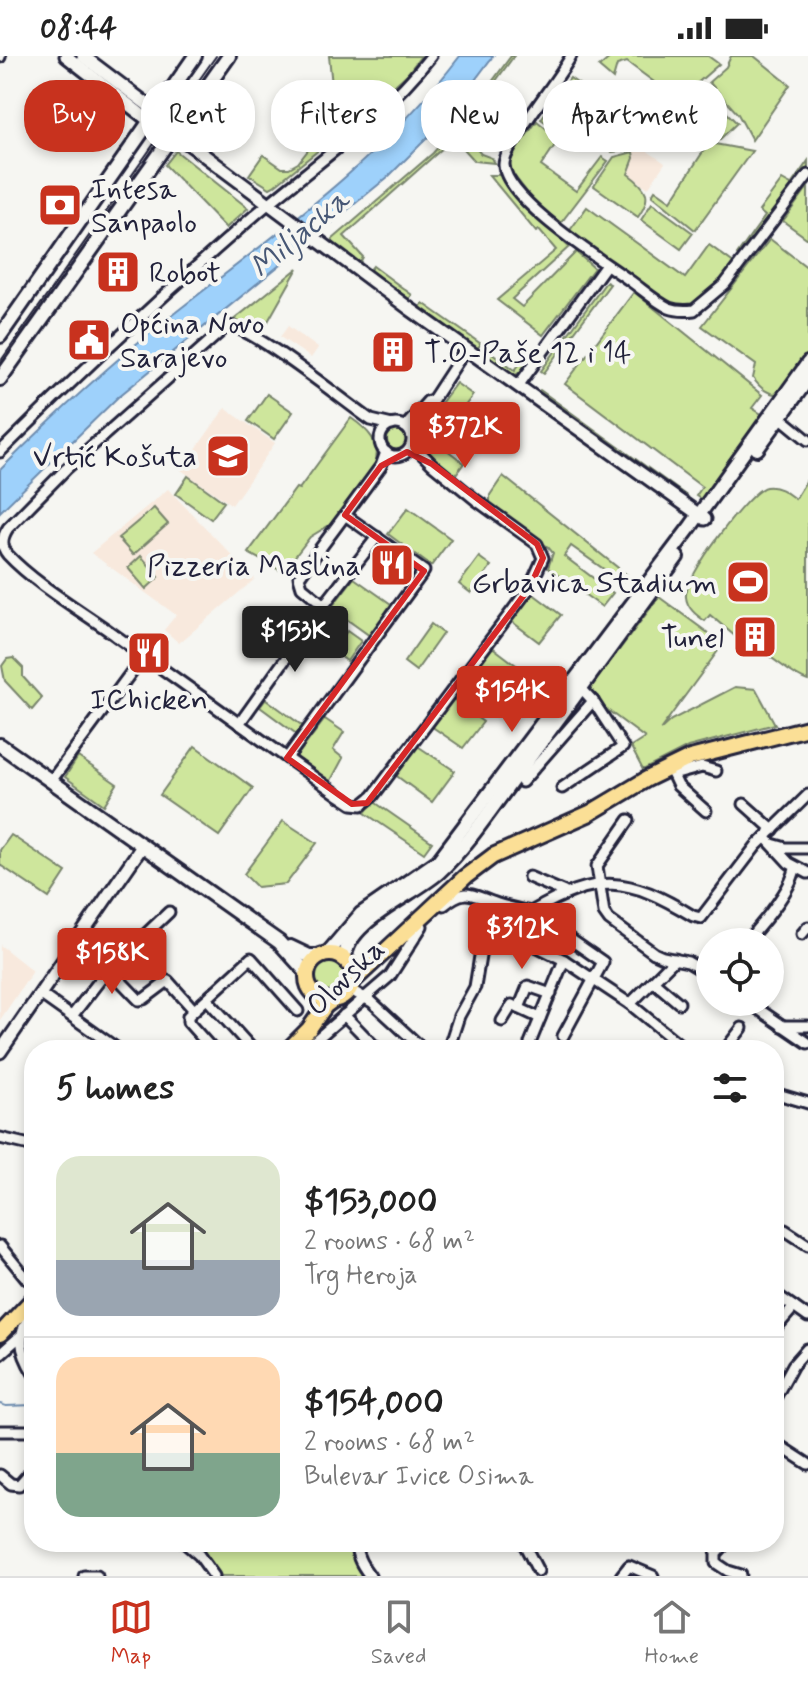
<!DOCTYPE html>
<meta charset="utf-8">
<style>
body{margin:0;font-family:Mynerve,sans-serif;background:#f6f6f6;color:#222;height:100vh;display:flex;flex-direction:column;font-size:30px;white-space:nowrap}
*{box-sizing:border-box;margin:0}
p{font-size:26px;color:#767676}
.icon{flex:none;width:44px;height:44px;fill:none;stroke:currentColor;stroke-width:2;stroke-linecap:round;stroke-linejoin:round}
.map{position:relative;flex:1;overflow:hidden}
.sheet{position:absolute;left:24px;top:984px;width:760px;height:512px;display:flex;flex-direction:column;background:#fff;border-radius:32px;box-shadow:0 4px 12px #0003}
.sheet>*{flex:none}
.banner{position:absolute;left:24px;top:24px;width:760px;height:72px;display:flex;gap:16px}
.buttons{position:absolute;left:696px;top:872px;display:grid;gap:16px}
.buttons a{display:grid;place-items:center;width:88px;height:88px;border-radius:50%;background:#fff;box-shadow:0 4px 12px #0003;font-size:40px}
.price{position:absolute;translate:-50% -68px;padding:0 18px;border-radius:8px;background:#c8321e;color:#fff;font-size:26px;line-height:52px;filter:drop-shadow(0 2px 4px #0008)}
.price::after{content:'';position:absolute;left:50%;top:48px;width:24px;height:18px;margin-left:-12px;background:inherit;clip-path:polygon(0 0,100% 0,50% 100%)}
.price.current{background:#222;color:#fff}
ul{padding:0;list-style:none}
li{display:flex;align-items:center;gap:24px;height:200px;padding:0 32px}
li+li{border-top:2px solid #e0e0e0}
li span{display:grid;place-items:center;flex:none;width:224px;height:160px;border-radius:24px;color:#555}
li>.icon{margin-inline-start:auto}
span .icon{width:96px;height:96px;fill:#fffc;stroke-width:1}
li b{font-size:34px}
h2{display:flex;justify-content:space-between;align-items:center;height:96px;padding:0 32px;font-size:34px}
.chip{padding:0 28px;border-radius:32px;background:#fff;box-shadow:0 4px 12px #0003;font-size:28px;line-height:72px}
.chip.current{background:#c8321e;color:#fff}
.status{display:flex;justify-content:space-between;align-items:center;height:56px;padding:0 40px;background:#fff;direction:ltr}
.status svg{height:22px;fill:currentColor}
.menu{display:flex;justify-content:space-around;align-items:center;height:112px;border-top:2px solid #e0e0e0;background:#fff;font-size:22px;color:#767676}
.menu a{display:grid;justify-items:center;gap:4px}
.menu .current{color:#c8321e}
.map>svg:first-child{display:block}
.built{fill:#f8e9dd}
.green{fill:#cee69c;stroke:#78846c;stroke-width:2}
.water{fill:#9ed1fb;stroke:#6c8bae;stroke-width:2}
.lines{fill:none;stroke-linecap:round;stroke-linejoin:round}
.stream{stroke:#6c8bae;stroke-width:2}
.minor-casing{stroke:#22223b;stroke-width:15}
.tertiary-casing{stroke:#22223b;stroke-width:17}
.secondary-casing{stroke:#22223b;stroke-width:18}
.primary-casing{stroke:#22223b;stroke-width:20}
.minor{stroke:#f6f6f2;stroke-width:9}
.tertiary{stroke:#f6f6f2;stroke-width:11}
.secondary{stroke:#f6f6f2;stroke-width:12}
.primary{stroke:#fbdf96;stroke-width:14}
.tram{stroke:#22223b;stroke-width:2}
.marked{fill:none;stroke:#d62828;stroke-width:6;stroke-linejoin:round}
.labels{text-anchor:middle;stroke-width:8;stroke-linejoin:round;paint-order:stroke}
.poi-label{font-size:30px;fill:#22223b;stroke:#f6f6f2;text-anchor:start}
.street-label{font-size:30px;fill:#22223b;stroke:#f6f6f2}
.water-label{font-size:32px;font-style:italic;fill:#475775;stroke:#f6f6f2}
</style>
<div class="status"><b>08:44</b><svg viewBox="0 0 49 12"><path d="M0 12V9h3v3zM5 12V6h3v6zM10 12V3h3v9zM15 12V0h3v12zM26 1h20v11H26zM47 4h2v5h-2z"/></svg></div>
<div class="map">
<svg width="808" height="1520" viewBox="0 0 808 1520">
<rect width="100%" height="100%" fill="#f6f6f2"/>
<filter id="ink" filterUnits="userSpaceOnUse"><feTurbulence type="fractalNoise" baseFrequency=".0125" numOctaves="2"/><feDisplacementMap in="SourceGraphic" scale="16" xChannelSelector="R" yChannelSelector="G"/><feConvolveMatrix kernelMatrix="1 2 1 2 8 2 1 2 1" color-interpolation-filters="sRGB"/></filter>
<g filter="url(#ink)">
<g class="built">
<path d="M640 84 648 89 646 94 665 107 648 132 628 118 634 102 632 95Z"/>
<path d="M288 270 318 292 311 302 280 281Z"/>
<path d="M225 352 275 387 232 449 181 414Z"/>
<path d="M168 433 255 523 179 587 164 574 176 559 91 497Z"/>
<path d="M0 889 33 915 0 964Z"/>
</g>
<g class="green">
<path d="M329 0H421L407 18 359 62 333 39Z"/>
<path d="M511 0H514L460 74 481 98 492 102 495 107 475 105 454 82 344 180 363 201 360 207 356 208 331 190 333 183 433 97 475 49Z"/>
<path d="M612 0H708L719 8 660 60 646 87 634 83 635 72 641 68 643 54H651L654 26 627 6 617 9 613 23 599 11Z"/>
<path d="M731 0H754L790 29 752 84 738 58 709 26 726 11Z"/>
<path d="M570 22 590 36 594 32 606 41 597 59 620 74 636 89 632 94 612 96 608 93 617 82 613 78 616 73 583 49 587 41 560 77 541 63Z"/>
<path d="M703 33 737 67 719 84 685 51Z"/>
<path d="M208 49 220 57 202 82 190 73Z"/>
<path d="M337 61 350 69 274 130 270 132 249 119 263 99 282 112H289L298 107 330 66Z"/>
<path d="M683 64 715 88 752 95 695 174 652 139 655 134 671 145 708 88 680 67Z"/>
<path d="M537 65 559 83 541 110 576 135 602 101 608 105 560 168 534 145 509 113 511 101Z"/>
<path d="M216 68 237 84 214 91 205 84Z"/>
<path d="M176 95 248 152 226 172 165 109Z"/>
<path d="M633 96 634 102 628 118C647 132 653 140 638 161L594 130 614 101Z"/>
<path d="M808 105V112L742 203 737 199 765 160 759 155 782 124 791 129Z"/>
<path d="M489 119H500L520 147 569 191 512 243 522 251 576 196 594 212 543 279 497 244 556 194 539 174 536 176Z"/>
<path d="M808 131V183L783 165Z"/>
<path d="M652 147 693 177 681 193 641 164Z"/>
<path d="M587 151 685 222 709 189 735 208 709 238 698 245 689 249H667L568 177Z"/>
<path d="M770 183 808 212V298L781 337C770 341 759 331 753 322L756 309 702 270Z"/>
<path d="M373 210 412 239 409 243 369 215Z"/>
<path d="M298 212 262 276 258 278 231 266Z"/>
<path d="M606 226 610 228 544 317 541 315Z"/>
<path d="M634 236 762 339 752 352 763 359 702 444 696 440 702 431 565 328Z"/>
<path d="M423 247 481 288 476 294 419 253Z"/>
<path d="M532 292 536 295 520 316 514 320 485 299 488 294 515 314Z"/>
<path d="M456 327 473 339 448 373 431 361Z"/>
<path d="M540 334 688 441 683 447 536 339Z"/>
<path d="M267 338 293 356 274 383 248 365Z"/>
<path d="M351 362C367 373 382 387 375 407L331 468 310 481 283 516 248 497 296 432 299 433Z"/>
<circle cx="397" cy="384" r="10"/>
<path d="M425 377 464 407 456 418 449 416 416 391 421 379Z"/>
<path d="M188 420 224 446 211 463 176 438Z"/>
<path d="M503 420 627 519 622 526 571 490 564 500 613 537 602 551 548 512 553 497 548 491 490 450V439Z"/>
<path d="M808 422V625C788 619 770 595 751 592L739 579 736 581 710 559 705 565C696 559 687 552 686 541 683 523 749 434 766 431 778 429 787 437 795 443Z"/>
<path d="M154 452 168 468 133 499 118 482Z"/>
<path d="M408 452 451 483 431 510 388 478Z"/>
<path d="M141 500 159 521 146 533 128 512Z"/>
<path d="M479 501 491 510 471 537 459 528Z"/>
<path d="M354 522 391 548 370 580 331 552Z"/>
<path d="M532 537 561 559 539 586 511 565Z"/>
<path d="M659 541 723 588 660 674 671 664 735 631 756 633 775 668 688 691 643 714 631 691 645 682 586 638Z"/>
<path d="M325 557 344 571 328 592 309 578Z"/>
<path d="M431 568 443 577 416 615 404 606Z"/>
<path d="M347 575 361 585 347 605 333 595Z"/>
<path d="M491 590 520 612 501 639 471 617Z"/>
<path d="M13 602 23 612V621L42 642 32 654 5 625 2 610 7 603Z"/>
<path d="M452 642 483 666 463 692 431 670Z"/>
<path d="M266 643 304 671 298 679 260 651Z"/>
<path d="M325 663 344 676 333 694 343 702 328 730 294 704Z"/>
<path d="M416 689 455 715 432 746 394 718Z"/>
<path d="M195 690 253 732 219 780 160 739Z"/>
<path d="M78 701 117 728 104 749 65 721Z"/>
<path d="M373 745 432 786 424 797 365 757Z"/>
<path d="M283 765 317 787 286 828 257 831 244 818Z"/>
<path d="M11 779 66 816 49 842 0 809V794Z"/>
<circle cx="330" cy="921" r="15"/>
<path d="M190 1486H354C350 1500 353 1509 362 1520H218L196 1489Z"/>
</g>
<path class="water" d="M460 0H493L445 64 389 120 118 341 0 456V414C52 362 105 312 162 267 267 184 378 108 460 0Z"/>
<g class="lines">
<path class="stream" d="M0 1348 6 1350 34 1349"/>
<g class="minor-casing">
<g id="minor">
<path d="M571 0C560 22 503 91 504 109 506 144 601 204 629 224 642 233 655 245 669 252 677 255 685 255 694 254L725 228 808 119"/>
<path d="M0 1V0"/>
<path d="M518 330 606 209"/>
<path d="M780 361 808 384"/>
<circle cx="396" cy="384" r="16"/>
<path d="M392 369 371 364C346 347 249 268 227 270L66 413 8 472C2 481 0 490 8 499 35 528 83 556 116 580 191 633 266 687 340 740L352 748 362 749 373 740 530 531 543 502 537 488 476 444 432 408 412 388"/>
<path d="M405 371 428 345"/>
<path d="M411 377 466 293"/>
<path d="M0 396C82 314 167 235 255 159 315 108 382 63 431 0"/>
<path d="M345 459 381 410 386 396"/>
<path d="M239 668 324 549 377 481"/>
<path d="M287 702 424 515 345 459 299 521 302 531 324 549"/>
<path d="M669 711 678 730 706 755"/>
<path d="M673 719 702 711 716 715"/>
<path d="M51 725 144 599"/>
<path d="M522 726 593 645"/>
<path d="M562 732 623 691 593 645 581 632"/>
<path d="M744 748 773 774"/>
<path d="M629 764 597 810 604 857 609 864 654 897 663 901 688 906 710 919"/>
<path d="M765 781 789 807 808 817"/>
<path d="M772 788 786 792H808"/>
<path d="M529 821 564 836"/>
<path d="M444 849C464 832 470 838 492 846 504 851 518 853 531 856 598 817 627 820 693 860L701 862 756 790 808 739"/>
<path d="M531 856 603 906 563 980"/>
<path d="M802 878 808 871"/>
<path d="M746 886C762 868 790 836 795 813"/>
<path d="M109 913 139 944 144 943 168 925 194 954"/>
<path d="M653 925 679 947"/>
<path d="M349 933 372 946 424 994"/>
<path d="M40 938 119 994"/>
<path d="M207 943 253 994"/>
<path d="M748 946 808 987"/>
<path d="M630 948 675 903"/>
<path d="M519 952 528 930 551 938"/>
<path d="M344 959 378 994"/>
<path d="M72 960 107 915 169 856"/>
<path d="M502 965 512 949 540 962"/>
<path d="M782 970H808"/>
<path d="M530 987 564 904"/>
<path d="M213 994 188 966V960L251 902 298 955"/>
<path d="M304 994 390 920 422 870"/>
<path d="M448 994 459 960 475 931 482 888 487 881 495 878 528 886 564 904 630 948 686 994"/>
<path d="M725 994 742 972"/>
<path d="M774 1037 808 1047"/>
<path d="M0 1082 34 1090"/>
<path d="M774 1181 785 1174 808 1189"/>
<path d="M0 1190 27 1223"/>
<path d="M774 1237 808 1261"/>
<path d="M34 1255C15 1277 20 1296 34 1318"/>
<path d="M774 1274 794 1251"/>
<path d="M0 1298 24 1277"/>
<path d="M774 1344 793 1309 807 1293"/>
<path d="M0 1375H34"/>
<path d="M774 1386 808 1408"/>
<path d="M0 1419 11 1428 19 1429 34 1412"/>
<path d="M184 1486 199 1499 214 1520"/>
<path d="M357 1486C354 1498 363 1511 370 1520"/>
<path d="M418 1486H421"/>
<path d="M523 1486 538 1515"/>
<path d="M727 1486 716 1498V1507L728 1515 741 1519"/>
<path d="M84 1520H97"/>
<path d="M621 1520 629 1510 653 1520"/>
</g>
</g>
<g class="tertiary-casing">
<g id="tertiary">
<path d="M66 0 170 81 178 82"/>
<path d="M83 0 177 71 185 85 410 253 705 463"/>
<path d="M0 996 143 789"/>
</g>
</g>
<g class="secondary-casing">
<g id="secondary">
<path d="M0 280 195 0"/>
<path d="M0 323 229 0"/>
<path d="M757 393 808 323"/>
<path d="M0 689 279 886 307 917"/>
<path d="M290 891 309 900H321"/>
<path d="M326 899 361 858 438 805 691 470 808 307"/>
<path d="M345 904C344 866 414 839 439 816 468 789 491 753 515 721 570 648 623 574 677 501"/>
</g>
</g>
<g class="primary-casing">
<g id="primary">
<circle cx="330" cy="921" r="23"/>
<path d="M352 926 465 821 493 800 590 757 647 723 690 702 808 672"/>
<path d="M288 994 309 973 325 950 333 944"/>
<path d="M0 1278 34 1242"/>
</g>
</g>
<use href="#minor" class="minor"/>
<use href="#tertiary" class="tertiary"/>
<use href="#secondary" class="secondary"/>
<use href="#primary" class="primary"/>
<path class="tram" d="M0 306 216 0"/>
</g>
</g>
<path class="marked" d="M407 396 432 408 537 488 543 502 530 531 367 747 352 748 287 702 424 515 345 459 381 410Z"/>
<defs>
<g id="bank-square" transform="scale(2.3)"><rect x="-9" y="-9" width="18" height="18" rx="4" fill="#c8321e" stroke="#f6f6f2"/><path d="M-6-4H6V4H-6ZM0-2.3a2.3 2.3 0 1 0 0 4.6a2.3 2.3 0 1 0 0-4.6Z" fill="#fff"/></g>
<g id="building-square" transform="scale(2.3)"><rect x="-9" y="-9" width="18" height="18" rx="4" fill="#c8321e" stroke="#f6f6f2"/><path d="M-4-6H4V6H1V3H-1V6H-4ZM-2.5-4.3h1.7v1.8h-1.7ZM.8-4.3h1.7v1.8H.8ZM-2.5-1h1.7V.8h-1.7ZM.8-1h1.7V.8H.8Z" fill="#fff"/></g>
<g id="civic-square" transform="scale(2.3)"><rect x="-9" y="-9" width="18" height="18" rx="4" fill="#c8321e" stroke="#f6f6f2"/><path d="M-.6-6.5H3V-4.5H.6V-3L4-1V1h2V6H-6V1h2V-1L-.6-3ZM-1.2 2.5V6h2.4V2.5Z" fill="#fff"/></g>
<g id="school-square" transform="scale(2.3)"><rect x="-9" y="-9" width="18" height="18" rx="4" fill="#c8321e" stroke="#f6f6f2"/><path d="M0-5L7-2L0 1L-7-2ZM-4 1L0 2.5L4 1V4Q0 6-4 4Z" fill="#fff"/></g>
<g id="restaurant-square" transform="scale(2.3)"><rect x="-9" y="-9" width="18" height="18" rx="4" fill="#c8321e" stroke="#f6f6f2"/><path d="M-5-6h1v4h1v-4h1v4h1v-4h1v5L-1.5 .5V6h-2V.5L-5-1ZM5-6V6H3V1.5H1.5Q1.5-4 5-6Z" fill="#fff"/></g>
<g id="stadium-square" transform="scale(2.3)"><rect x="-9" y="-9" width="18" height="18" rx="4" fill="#c8321e" stroke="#f6f6f2"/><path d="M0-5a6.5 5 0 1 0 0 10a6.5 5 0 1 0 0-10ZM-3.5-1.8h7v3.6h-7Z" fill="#fff"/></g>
</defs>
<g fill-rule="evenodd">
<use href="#bank-square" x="60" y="149"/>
<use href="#building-square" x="118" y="216"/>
<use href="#civic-square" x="89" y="284"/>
<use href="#building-square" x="393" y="296"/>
<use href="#school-square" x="228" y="400"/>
<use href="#restaurant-square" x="392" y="509"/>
<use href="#stadium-square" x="748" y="526"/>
<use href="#building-square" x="755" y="581"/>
<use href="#restaurant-square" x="149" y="597"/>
</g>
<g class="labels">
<g class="poi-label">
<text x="91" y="142">Intesa<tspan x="91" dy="34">Sanpaolo</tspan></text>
<text x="149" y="226">Robot</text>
<text x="120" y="277">Općina Novo<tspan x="120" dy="34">Sarajevo</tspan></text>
<text x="424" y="306">T.O-Paše 12 i 14</text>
<text x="197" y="410" text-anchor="end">Vrtić Košuta</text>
<text x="361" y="519" text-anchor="end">Pizzeria Maslina</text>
<text x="717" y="536" text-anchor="end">Grbavica Stadium</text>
<text x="724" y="591" text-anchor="end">Tunel</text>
<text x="149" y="653" text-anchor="middle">IChicken</text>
</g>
<g class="street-label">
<text transform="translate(345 921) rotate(-44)" y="10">Olovska</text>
</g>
<g class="water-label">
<text transform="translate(299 177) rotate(-40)" y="11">Miljacka</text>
</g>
</g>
</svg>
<div class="buttons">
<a><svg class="icon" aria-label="locate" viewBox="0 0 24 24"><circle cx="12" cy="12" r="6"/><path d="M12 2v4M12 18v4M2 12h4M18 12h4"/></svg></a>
</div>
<b class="price" style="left:465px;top:414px">$372K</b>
<b class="price current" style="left:295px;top:618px">$153K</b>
<b class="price" style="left:512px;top:678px">$154K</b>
<b class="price" style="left:522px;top:915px">$312K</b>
<b class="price" style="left:112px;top:940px">$158K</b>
<div class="banner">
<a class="chip current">Buy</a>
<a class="chip">Rent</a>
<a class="chip">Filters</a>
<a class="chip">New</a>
<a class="chip">Apartment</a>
</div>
<section class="sheet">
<h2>5 homes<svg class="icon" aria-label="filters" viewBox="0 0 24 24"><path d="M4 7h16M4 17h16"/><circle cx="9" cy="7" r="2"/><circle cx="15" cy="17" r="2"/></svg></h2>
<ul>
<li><span style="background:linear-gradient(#dfe7d0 65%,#9aa5b1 0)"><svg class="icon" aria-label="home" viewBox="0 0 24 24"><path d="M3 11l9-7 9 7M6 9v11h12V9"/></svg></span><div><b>$153,000</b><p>2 rooms · 68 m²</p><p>Trg Heroja</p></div></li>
<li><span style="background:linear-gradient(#ffd9b3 60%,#7fa58c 0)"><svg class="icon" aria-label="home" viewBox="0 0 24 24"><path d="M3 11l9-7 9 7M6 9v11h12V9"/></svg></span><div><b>$154,000</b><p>2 rooms · 68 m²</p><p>Bulevar Ivice Osima</p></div></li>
</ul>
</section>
</div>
<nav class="menu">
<a class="current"><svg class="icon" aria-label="map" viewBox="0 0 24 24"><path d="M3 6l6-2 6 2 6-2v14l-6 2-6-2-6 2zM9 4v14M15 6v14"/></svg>Map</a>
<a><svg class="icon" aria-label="saved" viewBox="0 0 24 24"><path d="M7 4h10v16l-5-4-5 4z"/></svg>Saved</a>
<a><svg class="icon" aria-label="home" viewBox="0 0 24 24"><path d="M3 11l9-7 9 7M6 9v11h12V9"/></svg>Home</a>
</nav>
